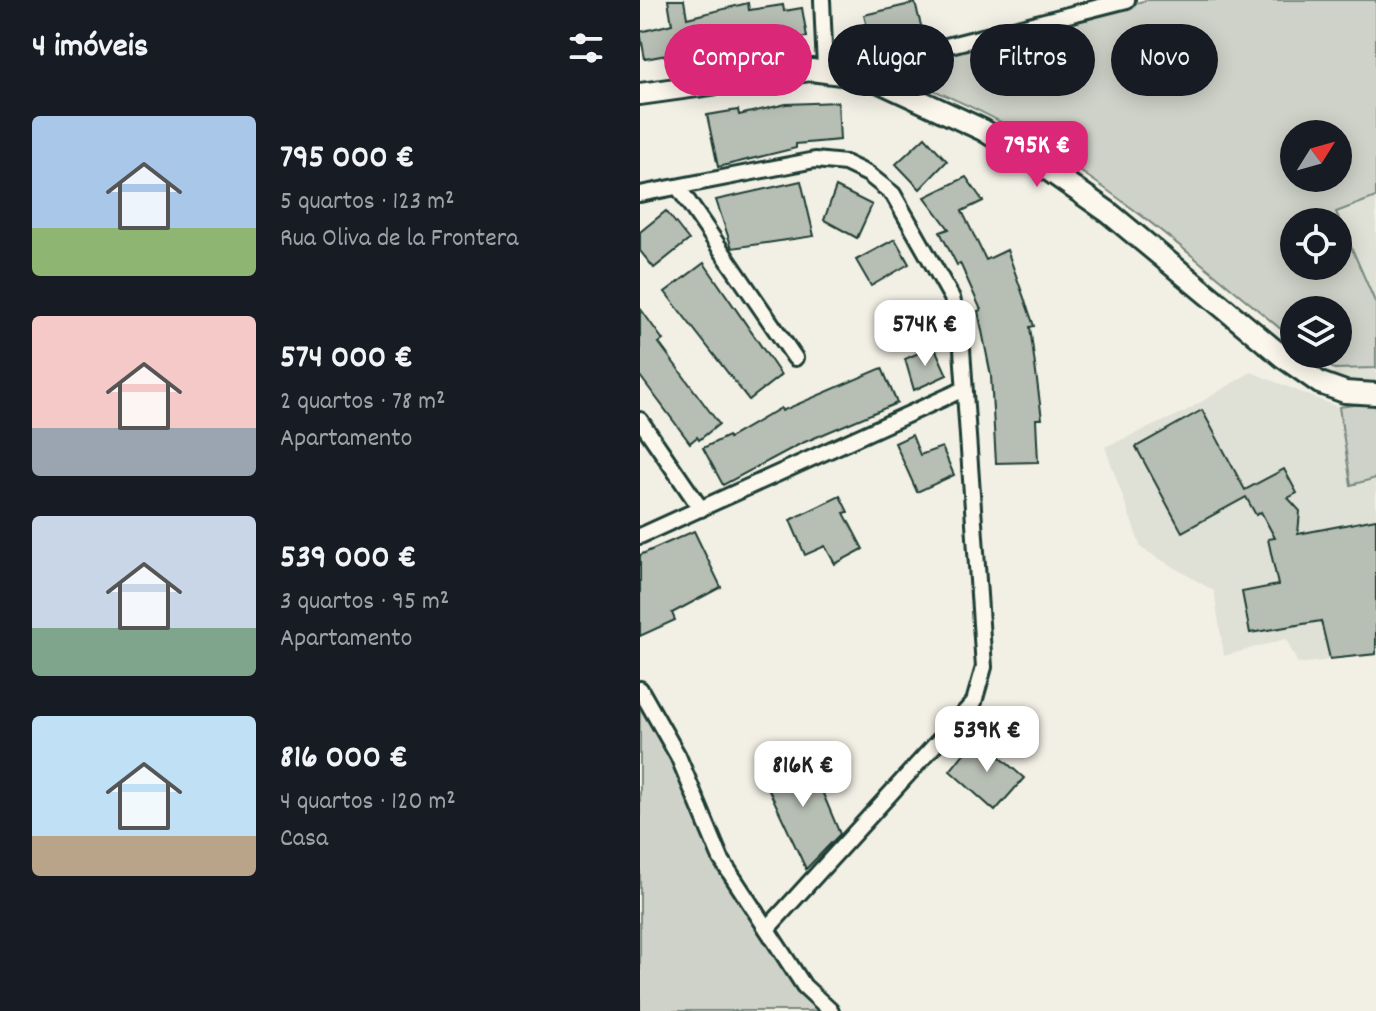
<!DOCTYPE html>
<html lang="pt">
<meta charset="utf-8">
<style>
body{margin:0;font-family:Dekko,sans-serif;background:#20242c;color:#f1f3f6;height:100vh;display:flex;flex-direction:column;font-size:30px;white-space:nowrap}
*{box-sizing:border-box;margin:0}
p{font-size:26px;color:#9ea1a6}
.icon{flex:none;width:44px;height:44px;fill:none;stroke:currentColor;stroke-width:2;stroke-linecap:round;stroke-linejoin:round}
.map{position:relative;flex:1;overflow:hidden}
.panel{display:flex;flex-direction:column;background:#171b24;width:640px}
.panel>*{flex:none}
.banner{position:absolute;left:24px;top:24px;width:592px;height:72px;display:flex;gap:16px}
.needle{width:52px;rotate:53deg}
.tools{position:absolute;left:640px;top:120px;display:grid;gap:16px}
.tools a{display:grid;place-items:center;width:72px;height:72px;border-radius:50%;background:#171b24;box-shadow:0 4px 20px #0003;font-size:40px}
.price{position:absolute;translate:-50% -68px;padding:0 18px;border-radius:16px;background:#fff;color:#222;font-size:26px;line-height:52px;filter:drop-shadow(0 2px 4px #0008)}
.price::after{content:'';position:absolute;left:50%;top:48px;width:24px;height:18px;margin-left:-12px;background:inherit;clip-path:polygon(0 0,100% 0,50% 100%)}
.price.on{background:#db2777;color:#fff}
ul{padding:0;list-style:none}
li{display:flex;align-items:center;gap:24px;height:200px;padding:0 32px}
li span{display:grid;place-items:center;flex:none;width:224px;height:160px;border-radius:8px;color:#555}
li>.icon{margin-inline-start:auto}
span .icon{width:96px;height:96px;fill:#fffc;stroke-width:1}
li b{font-size:34px}
h2{display:flex;justify-content:space-between;align-items:center;height:96px;padding:0 32px;font-size:34px}
.chip{padding:0 28px;border-radius:36px;background:#171b24;box-shadow:0 4px 20px #0003;font-size:28px;line-height:72px}
.chip.on{background:#db2777;color:#fff}
main{display:flex;flex:1;min-height:0}
.map>svg:first-child{display:block}
.built{fill:#e0e1d6}
.green{fill:#cfd2c8;stroke:#77887e;stroke-width:2;fill-rule:evenodd}
.building{fill:#b7beb3;stroke:#1f3d34;stroke-width:2}
.lines{fill:none;stroke-linecap:round;stroke-linejoin:round}
.street-casing{stroke:#1f3d34;stroke-width:20}
.secondary-casing{stroke:#1f3d34;stroke-width:26}
.street{stroke:#fbf7ec;stroke-width:14}
.secondary{stroke:#fbf7ec;stroke-width:20}
</style>
<main>
<section class="panel">
<h2>4 imóveis<svg class="icon" aria-label="filters" viewBox="0 0 24 24"><path d="M4 7h16M4 17h16"/><circle cx="9" cy="7" r="2"/><circle cx="15" cy="17" r="2"/></svg></h2>
<ul>
<li><span style="background:linear-gradient(#a9c7e8 70%,#8fb573 0)"><svg class="icon" aria-label="home" viewBox="0 0 24 24"><path d="M3 11l9-7 9 7M6 9v11h12V9"/></svg></span><div><b>795 000 €</b><p>5 quartos · 123 m²</p><p>Rua Oliva de la Frontera</p></div></li>
<li><span style="background:linear-gradient(#f6c9c9 70%,#9aa5b1 0)"><svg class="icon" aria-label="home" viewBox="0 0 24 24"><path d="M3 11l9-7 9 7M6 9v11h12V9"/></svg></span><div><b>574 000 €</b><p>2 quartos · 78 m²</p><p>Apartamento</p></div></li>
<li><span style="background:linear-gradient(#c9d6e8 70%,#7fa58c 0)"><svg class="icon" aria-label="home" viewBox="0 0 24 24"><path d="M3 11l9-7 9 7M6 9v11h12V9"/></svg></span><div><b>539 000 €</b><p>3 quartos · 95 m²</p><p>Apartamento</p></div></li>
<li><span style="background:linear-gradient(#bfe0f5 75%,#b9a48a 0)"><svg class="icon" aria-label="home" viewBox="0 0 24 24"><path d="M3 11l9-7 9 7M6 9v11h12V9"/></svg></span><div><b>816 000 €</b><p>4 quartos · 120 m²</p><p>Casa</p></div></li>
</ul>
</section>
<div class="map">
<svg width="736" height="1011" viewBox="0 0 736 1011">
<rect width="100%" height="100%" fill="#f2f0e5"/>
<filter id="ink" filterUnits="userSpaceOnUse"><feTurbulence type="fractalNoise" baseFrequency=".0125" numOctaves="2"/><feDisplacementMap in="SourceGraphic" scale="16" xChannelSelector="R" yChannelSelector="G"/><feConvolveMatrix kernelMatrix="1 2 1 2 8 2 1 2 1" color-interpolation-filters="sRGB"/></filter>
<g filter="url(#ink)">
<g class="built">
<path d="M736 128V324L698 222H688L698 178Z"/>
<path d="M736 368V654L658 664 646 639 584 656 574 591 501 548 465 447 544 412 611 372 698 407 694 370Z"/>
</g>
<g class="green">
<path d="M507 0H736V197L696 212 736 304V368L694 369 672 354H698V325L703 318 698 310 682 302 676 310H654V340C563 265 474 186 371 128 338 108 301 94 266 78L268 62ZM654 134H698V178H654ZM654 222H698V266H654Z"/>
<path d="M736 402V478L711 485 699 407Z"/>
<path d="M0 701 132 948 161 995 179 1011H0Z"/>
</g>
<g class="building">
<path d="M28 0H44L47 18 108 3 109 10 143 5 144 11 162 8 167 37 115 41V44L81 50 80 45 5 59 0 32 32 24Z"/>
<path d="M275 3 282 29 230 40 224 15Z"/>
<path d="M198 102 200 140 156 144V148L78 167 67 115 98 110 99 115 146 104Z"/>
<path d="M285 137 307 161 280 189 256 164Z"/>
<path d="M326 177 343 201 322 211 346 260 367 250 394 326 390 327 402 419H396L398 462 356 463 351 376 338 311 341 310 320 263 317 265 300 232 309 229 285 197Z"/>
<path d="M161 181 174 236 92 248 76 200Z"/>
<path d="M196 187 232 205 217 238 184 220Z"/>
<path d="M26 211 49 240 14 268 0 251V232Z"/>
<path d="M255 239 269 264 231 286 216 260Z"/>
<path d="M64 263 141 375 109 400 25 292Z"/>
<path d="M0 308 23 340 19 343 79 424 59 440 57 437 50 443 0 376Z"/>
<path d="M294 346 307 375 274 390 265 359Z"/>
<path d="M242 368 257 403 160 444 83 485 63 448 88 436 89 438 141 408 142 411Z"/>
<path d="M562 410 605 490 644 469 657 493 648 498 660 511 658 534 736 519V654L690 659 681 621 610 633 602 592 638 585 628 539 635 538 621 512 616 515 606 497 542 532 496 447Z"/>
<path d="M272 435 280 455 302 447 314 475 277 492 255 443Z"/>
<path d="M200 496 208 512 204 513 223 549 195 564 185 546 165 555 150 520Z"/>
<path d="M54 531 81 587 32 613 35 620 0 636V555Z"/>
<path d="M337 737 384 778 355 811 310 771Z"/>
<path d="M168 758 200 834 166 869 123 777Z"/>
</g>
<g class="lines">
<g class="street-casing">
<g id="street">
<path d="M182 0 185 69"/>
<path d="M231 78 251 62 275 54 487 0"/>
<path d="M38 187 155 358"/>
<path d="M0 194 175 160 205 163 228 174 253 194 312 298 321 335 344 667 334 702 127 929"/>
<path d="M0 420 61 509"/>
<path d="M0 536 324 389"/>
<path d="M0 689 38 756 81 859 164 986 191 1011"/>
</g>
</g>
<g class="secondary-casing">
<path id="secondary" d="M0 94 171 70 231 78 343 130 407 169 468 212 643 357 680 383 705 392 736 394"/>
</g>
<use href="#street" class="street"/>
<use href="#secondary" class="secondary"/>
</g>
</g>
</svg>
<div class="tools">
<a><svg class="needle" viewBox="-14 -14 28 28"><path d="M0-13l5 13h-10z" fill="#e53935"/><path d="M0 13l5-13h-10z" fill="#9ea1a6"/></svg></a>
<a><svg class="icon" aria-label="locate" viewBox="0 0 24 24"><circle cx="12" cy="12" r="6"/><path d="M12 2v4M12 18v4M2 12h4M18 12h4"/></svg></a>
<a><svg class="icon" aria-label="layers" viewBox="0 0 24 24"><path d="M12 4l9 5-9 5-9-5zM3 14l9 5 9-5"/></svg></a>
</div>
<b class="price on" style="left:397px;top:189px">795K €</b>
<b class="price" style="left:285px;top:368px">574K €</b>
<b class="price" style="left:347px;top:774px">539K €</b>
<b class="price" style="left:163px;top:809px">816K €</b>
<div class="banner">
<a class="chip on">Comprar</a>
<a class="chip">Alugar</a>
<a class="chip">Filtros</a>
<a class="chip">Novo</a>
</div>
</div>
</main>
